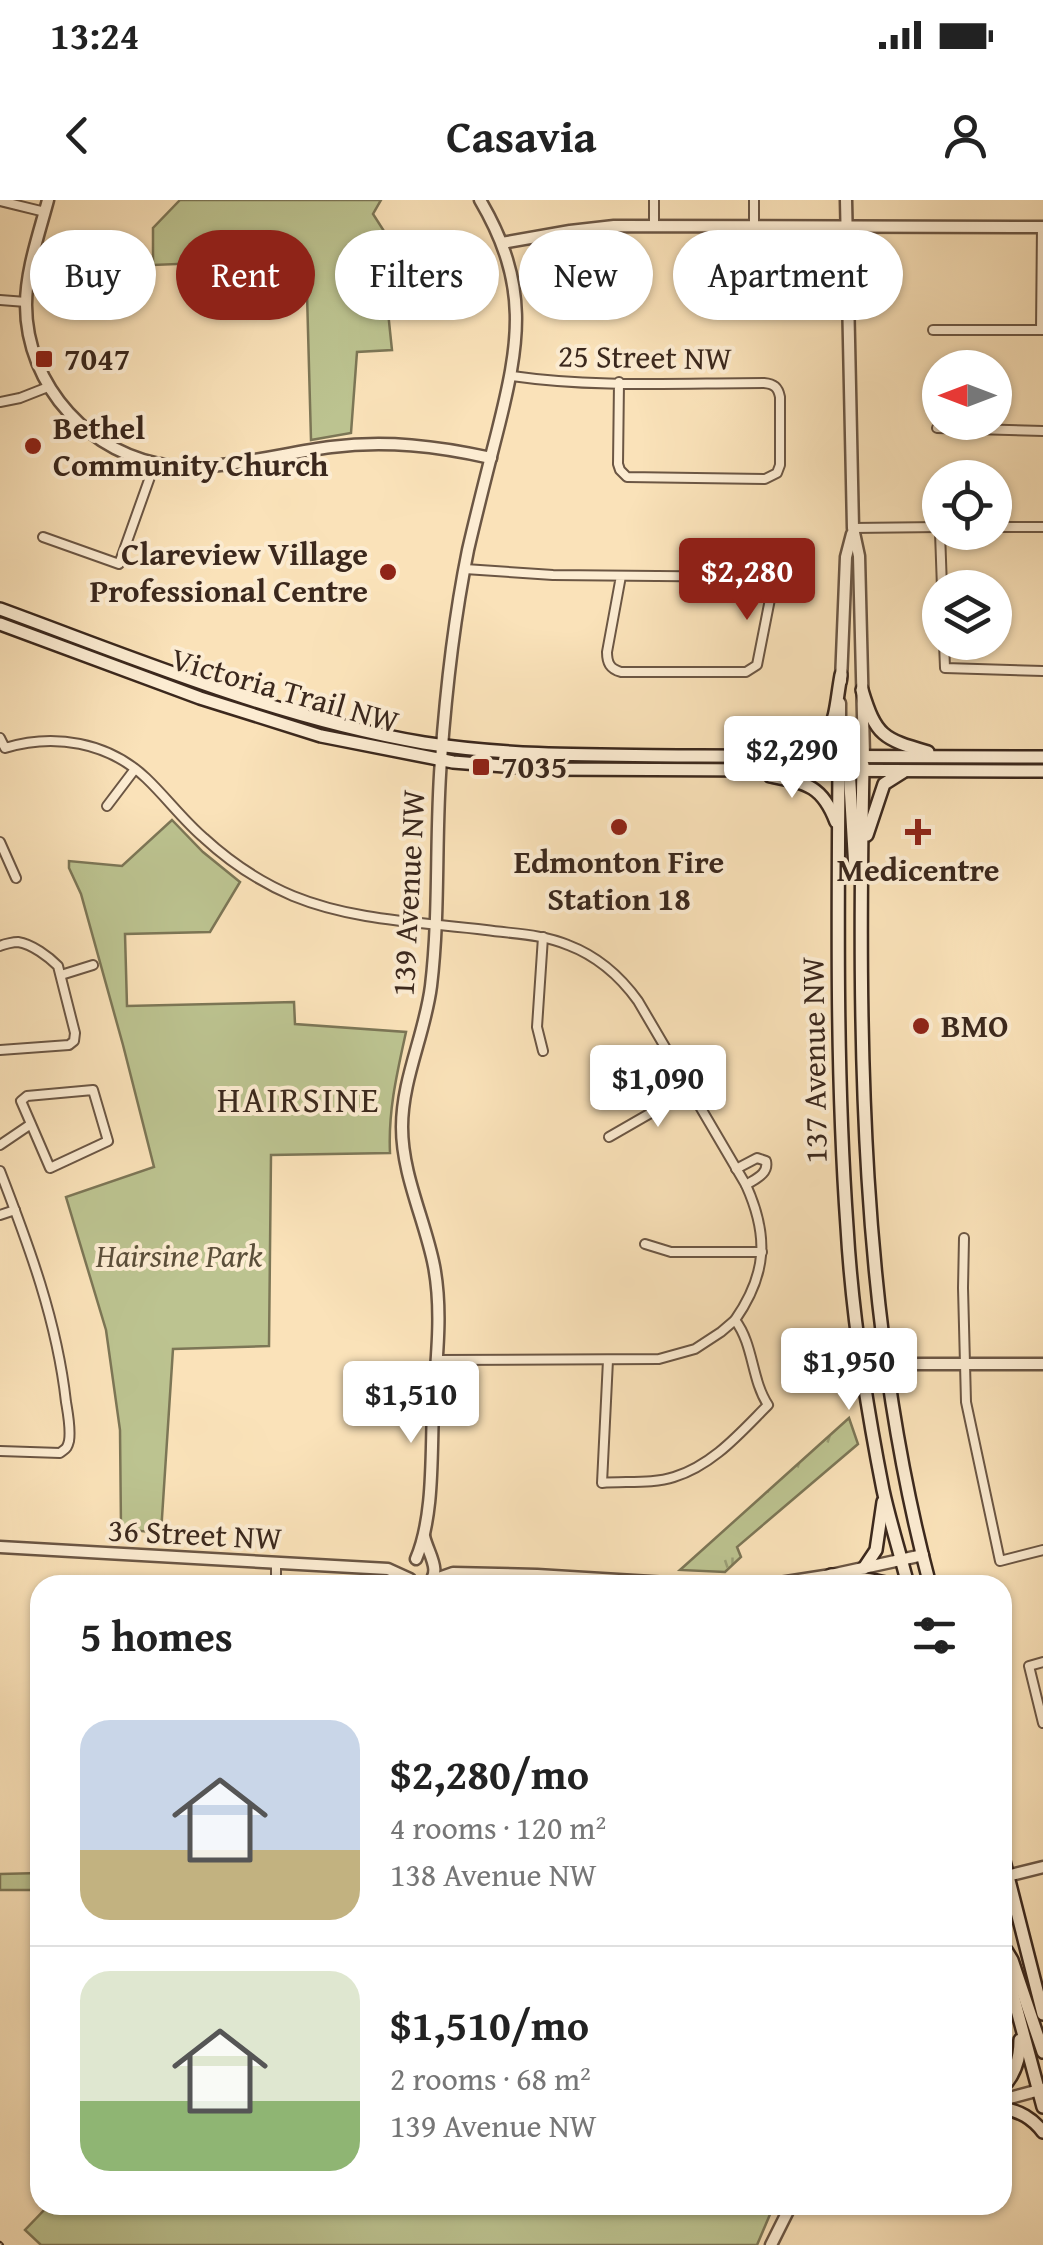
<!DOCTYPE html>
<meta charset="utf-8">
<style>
body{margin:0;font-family:"Gentium Book Plus",serif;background:#f2f2f2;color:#222;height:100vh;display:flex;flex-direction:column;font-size:38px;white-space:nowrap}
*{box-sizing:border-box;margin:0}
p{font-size:32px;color:#767676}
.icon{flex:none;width:55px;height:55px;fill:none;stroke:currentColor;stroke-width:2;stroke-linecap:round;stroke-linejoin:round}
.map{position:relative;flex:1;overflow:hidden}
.side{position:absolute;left:30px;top:1375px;width:982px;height:640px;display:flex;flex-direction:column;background:#fff;border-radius:30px;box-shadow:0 2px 8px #0004}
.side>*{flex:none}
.top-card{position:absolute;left:30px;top:30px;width:985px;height:90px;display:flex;gap:20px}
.needle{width:65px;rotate:270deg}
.buttons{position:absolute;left:922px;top:150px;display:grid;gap:20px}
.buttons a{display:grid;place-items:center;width:90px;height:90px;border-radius:50%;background:#fff;box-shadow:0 2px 8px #0004;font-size:50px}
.price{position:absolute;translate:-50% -85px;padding:0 22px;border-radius:10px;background:#fff;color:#222;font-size:32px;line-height:65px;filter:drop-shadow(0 2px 5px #0008)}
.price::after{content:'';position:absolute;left:50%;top:60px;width:30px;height:22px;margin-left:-15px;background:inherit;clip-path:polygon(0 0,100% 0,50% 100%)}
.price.active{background:#8f2418;color:#fff}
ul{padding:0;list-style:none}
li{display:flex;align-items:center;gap:30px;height:250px;padding:0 50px}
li+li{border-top:2px solid #e0e0e0}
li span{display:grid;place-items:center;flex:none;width:280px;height:200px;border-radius:30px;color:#555}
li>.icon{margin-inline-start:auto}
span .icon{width:120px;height:120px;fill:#fffc;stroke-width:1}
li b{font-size:42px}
h2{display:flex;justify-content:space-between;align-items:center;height:120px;padding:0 50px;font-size:42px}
.chip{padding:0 35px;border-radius:45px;background:#fff;box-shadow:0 2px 8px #0004;font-size:35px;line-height:90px}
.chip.active{background:#8f2418;color:#fff}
.status{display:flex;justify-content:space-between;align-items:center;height:70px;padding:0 50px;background:#fff;direction:ltr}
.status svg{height:28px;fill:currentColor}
header{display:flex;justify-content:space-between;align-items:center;height:130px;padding:0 50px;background:#fff;font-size:45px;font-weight:700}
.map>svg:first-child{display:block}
.grass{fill:url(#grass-tufts);stroke:#7c7656;stroke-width:2.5}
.park{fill:#bcc390;stroke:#7c7656;stroke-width:2.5}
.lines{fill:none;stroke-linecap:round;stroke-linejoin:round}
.minor-casing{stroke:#6b5644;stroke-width:12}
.tertiary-casing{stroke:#6b5644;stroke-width:15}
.secondary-casing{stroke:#3b281d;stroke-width:16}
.minor{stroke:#fcecd2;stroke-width:8}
.tertiary{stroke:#fcecd2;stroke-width:10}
.secondary{stroke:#fcecd2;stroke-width:11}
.rail-casing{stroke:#3b281d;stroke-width:6}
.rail{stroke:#fcecd2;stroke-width:2.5;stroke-dasharray:8;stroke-linecap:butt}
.poi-dot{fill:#8f2418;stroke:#fcecd2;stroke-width:4}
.labels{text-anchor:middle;stroke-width:8;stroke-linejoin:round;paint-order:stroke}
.street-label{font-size:32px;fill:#3b281d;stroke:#fcecd2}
.poi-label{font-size:32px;font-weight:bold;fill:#3b281d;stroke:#fcecd2;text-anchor:start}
.park-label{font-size:32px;font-style:italic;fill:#5b4f3a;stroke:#fcecd2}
.neighbourhood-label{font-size:35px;letter-spacing:2.5px;fill:#3b281d;stroke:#fcecd2}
</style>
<div class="status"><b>13:24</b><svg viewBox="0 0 49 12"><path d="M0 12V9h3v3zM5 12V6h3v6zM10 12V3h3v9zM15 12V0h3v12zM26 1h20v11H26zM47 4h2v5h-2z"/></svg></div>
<header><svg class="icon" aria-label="back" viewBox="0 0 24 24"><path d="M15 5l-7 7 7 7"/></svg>Casavia<svg class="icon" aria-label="person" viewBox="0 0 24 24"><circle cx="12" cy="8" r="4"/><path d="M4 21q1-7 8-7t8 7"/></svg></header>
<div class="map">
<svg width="1043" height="2045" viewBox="0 0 1043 2045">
<defs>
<pattern id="grass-tufts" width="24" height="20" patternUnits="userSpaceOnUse" patternTransform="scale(2.5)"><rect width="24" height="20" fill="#bcc390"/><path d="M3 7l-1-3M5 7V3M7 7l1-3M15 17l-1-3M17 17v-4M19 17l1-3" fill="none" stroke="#9a9e75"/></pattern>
</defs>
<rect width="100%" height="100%" fill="#fae2b9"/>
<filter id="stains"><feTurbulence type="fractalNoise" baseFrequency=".002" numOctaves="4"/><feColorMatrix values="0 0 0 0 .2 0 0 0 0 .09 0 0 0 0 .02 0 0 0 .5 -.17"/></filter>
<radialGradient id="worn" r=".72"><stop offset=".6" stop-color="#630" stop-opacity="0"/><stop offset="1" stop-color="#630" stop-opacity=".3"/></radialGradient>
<path class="grass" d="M849 1218 858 1244 737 1347 741 1357 725 1372 680 1370Z"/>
<g class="park">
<path d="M180 0H381L373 14 414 78C412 88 404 98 405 108L388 112 392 150 357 152 351 233 311 240 307 94 201 91V63L153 65V28Z"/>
<path d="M172 620 203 652 240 682 210 732 125 734 127 806 294 802 295 824 406 832C397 873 388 911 390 953L271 955 269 1146 173 1149 161 1333 121 1329 120 1230 106 1130 66 997 154 967 123 845 81 694 69 668V661L122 666Z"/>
<path d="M40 1673V1690H0V1674Z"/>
<path d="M49 2005H774L757 2045H41L25 2030Z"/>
</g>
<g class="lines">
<g class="minor-casing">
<g id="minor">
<path d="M754 0V26"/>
<path d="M0 1 45 12"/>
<path d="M654 26V0"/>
<path d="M0 100 26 102"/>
<path d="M933 130H1043"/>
<path d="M1041 130 1042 27"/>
<path d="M512 176C595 188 680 183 764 183 774 184 778 187 780 197V265L777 273 765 279 627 277 620 270 618 264 619 182"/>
<path d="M0 202 20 198 48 187"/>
<path d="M937 228 1043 231"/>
<path d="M995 327H1043"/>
<path d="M853 328 940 327"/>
<path d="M940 332 942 388"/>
<path d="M43 337 119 364 155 263"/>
<path d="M465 369 553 375 761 377 769 382 772 389 757 465 746 472H621C610 469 607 463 607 452L621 376"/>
<path d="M944 442 945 468 1043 471"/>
<path d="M0 538 5 548C54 533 108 542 146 578 166 597 183 620 204 638 230 662 260 682 293 696 354 721 421 722 486 730 514 734 542 734 568 745 597 756 620 776 638 801L746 985C769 1036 767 1074 735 1120 754 1145 751 1179 768 1205 740 1233 713 1265 674 1277 653 1284 625 1281 602 1283L608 1160"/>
<path d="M107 606 135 569"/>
<path d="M0 642 16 678"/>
<path d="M543 737 537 827 543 851"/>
<path d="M0 746C4 744 14 742 18 742 32 744 49 757 58 766L75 833 74 841 69 845 0 850"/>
<path d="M61 775 93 765"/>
<path d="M609 937 689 891"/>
<path d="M0 945 31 924 50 968 108 941 93 890 27 896 21 901 31 924"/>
<path d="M736 969 757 958 766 961C769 974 755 979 746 985"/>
<path d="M0 971C29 1046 57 1121 66 1202 68 1214 71 1229 69 1241 67 1249 66 1248 60 1253L0 1251"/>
<path d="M0 1015 15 1010"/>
<path d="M964 1038 963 1088 966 1202 1000 1361 1043 1350"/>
<path d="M645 1044 671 1052H762"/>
<path d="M436 1160 659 1159 695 1149 721 1132 735 1120"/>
<path d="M276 1385V1364"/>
<path d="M1043 1462 1029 1466 1043 1523"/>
</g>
</g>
<g class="tertiary-casing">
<g id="tertiary">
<path d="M48 0C39 34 26 70 26 105 26 186 91 257 172 266 219 271 283 253 331 247 386 240 437 246 491 258"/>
<path d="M846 0 853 328 859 356 864 556"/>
<path d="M502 43 570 31 614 26 1043 27"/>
<path d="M841 481 846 357 852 334"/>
<path d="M840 556V503"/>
<path d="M862 1159 899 1164H1043"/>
<path d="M424 1336C428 1354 444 1373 426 1385"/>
<path d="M0 1347 388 1369 410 1379"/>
<path d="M416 1359C434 1317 431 1255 433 1210 436 1163 443 1113 434 1066 425 1020 402 975 402 927 402 879 425 834 431 786 440 711 435 635 441 560 446 490 454 419 468 350 477 311 487 272 497 233 520 142 530 85 480 0"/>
<path d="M433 1380 453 1373 537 1375 700 1385"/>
<path d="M767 1385 831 1375 923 1355"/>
<path d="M1003 1677 1043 1667"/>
<path d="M1002 1900 1043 1889"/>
<path d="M771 2045 791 2005"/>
</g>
</g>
<g class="secondary-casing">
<g id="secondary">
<path d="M0 409C139 460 277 518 424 543 514 557 605 555 696 556 811 556 927 557 1043 557"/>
<path d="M0 424 200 498 321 536 453 562 542 569 1043 571"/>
<path d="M862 490C876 536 883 539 928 552"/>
<path d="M791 552C839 538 833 519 841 475"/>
<path d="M839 565C838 719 836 873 847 1027 852 1114 866 1204 883 1290 890 1322 900 1353 908 1385"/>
<path d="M863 565C858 839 859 1118 930 1385"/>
<path d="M849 568 855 669"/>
<path d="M770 576C806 583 822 585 836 622"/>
<path d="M867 635 884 584 903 572"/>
<path d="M864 1368 876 1350 883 1302"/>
<path d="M831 1375C852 1378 873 1378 892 1385"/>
<path d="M1002 1653 1043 1814"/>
<path d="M1006 1750 1012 1760 1043 1852"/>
<path d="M1002 1754 1043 1907"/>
<path d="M1002 1888C1015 1875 1020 1858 1020 1840"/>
<path d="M1002 1908C1020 1911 1032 1918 1043 1932"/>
</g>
</g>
<use href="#minor" class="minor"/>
<use href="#tertiary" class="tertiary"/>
<use href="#secondary" class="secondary"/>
<g class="rail-casing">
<path id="rail" d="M0 2044 1 2045"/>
</g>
<use href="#rail" class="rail"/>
</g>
<g class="poi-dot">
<rect x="34" y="149" width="20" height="20" rx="5"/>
<circle cx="33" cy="246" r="10"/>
<circle cx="388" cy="372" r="10"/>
<rect x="471" y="557" width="20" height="20" rx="5"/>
<circle cx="619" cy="627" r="10"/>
<path d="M913 617h10v10h10v10h-10v10h-10v-10h-10v-10h10z"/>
<circle cx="921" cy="826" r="10"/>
</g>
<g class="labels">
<g class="street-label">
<text transform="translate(645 157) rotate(1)" y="11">25 Street NW</text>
<text transform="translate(285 490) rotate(16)" y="11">Victoria Trail NW</text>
<text transform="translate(408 693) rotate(-87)" y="11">139 Avenue NW</text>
<text transform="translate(814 860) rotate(-91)" y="11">137 Avenue NW</text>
<text transform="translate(195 1334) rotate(3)" y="11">36 Street NW</text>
</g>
<g class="poi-label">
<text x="64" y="170">7047</text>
<text x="53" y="239">Bethel<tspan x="53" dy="37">Community Church</tspan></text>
<text x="368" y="365" text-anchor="end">Clareview Village<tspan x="368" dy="37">Professional Centre</tspan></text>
<text x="501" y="578">7035</text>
<text x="619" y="673" text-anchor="middle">Edmonton Fire<tspan x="619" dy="37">Station 18</tspan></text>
<text x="918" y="681" text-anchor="middle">Medicentre</text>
<text x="941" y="837">BMO</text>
</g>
<g class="park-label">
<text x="179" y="1067">Hairsine Park</text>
</g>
<g class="neighbourhood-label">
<text x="299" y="912">HAIRSINE</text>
</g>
</g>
<rect width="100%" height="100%" filter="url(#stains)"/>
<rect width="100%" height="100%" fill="url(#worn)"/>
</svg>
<div class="buttons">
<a><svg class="needle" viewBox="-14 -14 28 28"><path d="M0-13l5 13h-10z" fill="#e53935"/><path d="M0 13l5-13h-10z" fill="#767676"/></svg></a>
<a><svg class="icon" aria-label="locate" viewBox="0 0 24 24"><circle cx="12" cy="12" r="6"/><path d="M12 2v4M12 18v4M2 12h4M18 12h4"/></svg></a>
<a><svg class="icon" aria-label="layers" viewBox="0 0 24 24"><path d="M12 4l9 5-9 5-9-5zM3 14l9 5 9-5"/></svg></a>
</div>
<b class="price active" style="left:747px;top:423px">$2,280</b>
<b class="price" style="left:792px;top:601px">$2,290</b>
<b class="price" style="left:658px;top:930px">$1,090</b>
<b class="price" style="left:849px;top:1213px">$1,950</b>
<b class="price" style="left:411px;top:1246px">$1,510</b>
<div class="top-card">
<a class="chip">Buy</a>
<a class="chip active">Rent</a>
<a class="chip">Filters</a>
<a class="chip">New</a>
<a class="chip">Apartment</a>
</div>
<section class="side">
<h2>5 homes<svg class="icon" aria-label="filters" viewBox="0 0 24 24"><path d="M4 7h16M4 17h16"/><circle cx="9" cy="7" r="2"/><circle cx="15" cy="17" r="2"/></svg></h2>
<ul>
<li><span style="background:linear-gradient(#c9d6e8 65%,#c2b280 0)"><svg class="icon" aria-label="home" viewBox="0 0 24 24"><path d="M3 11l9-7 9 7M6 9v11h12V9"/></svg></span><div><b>$2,280/mo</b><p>4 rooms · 120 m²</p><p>138 Avenue NW</p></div></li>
<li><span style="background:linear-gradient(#dfe7d0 65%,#8fb573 0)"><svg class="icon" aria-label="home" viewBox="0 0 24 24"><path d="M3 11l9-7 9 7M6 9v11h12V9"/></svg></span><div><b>$1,510/mo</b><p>2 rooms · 68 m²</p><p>139 Avenue NW</p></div></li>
</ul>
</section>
</div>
